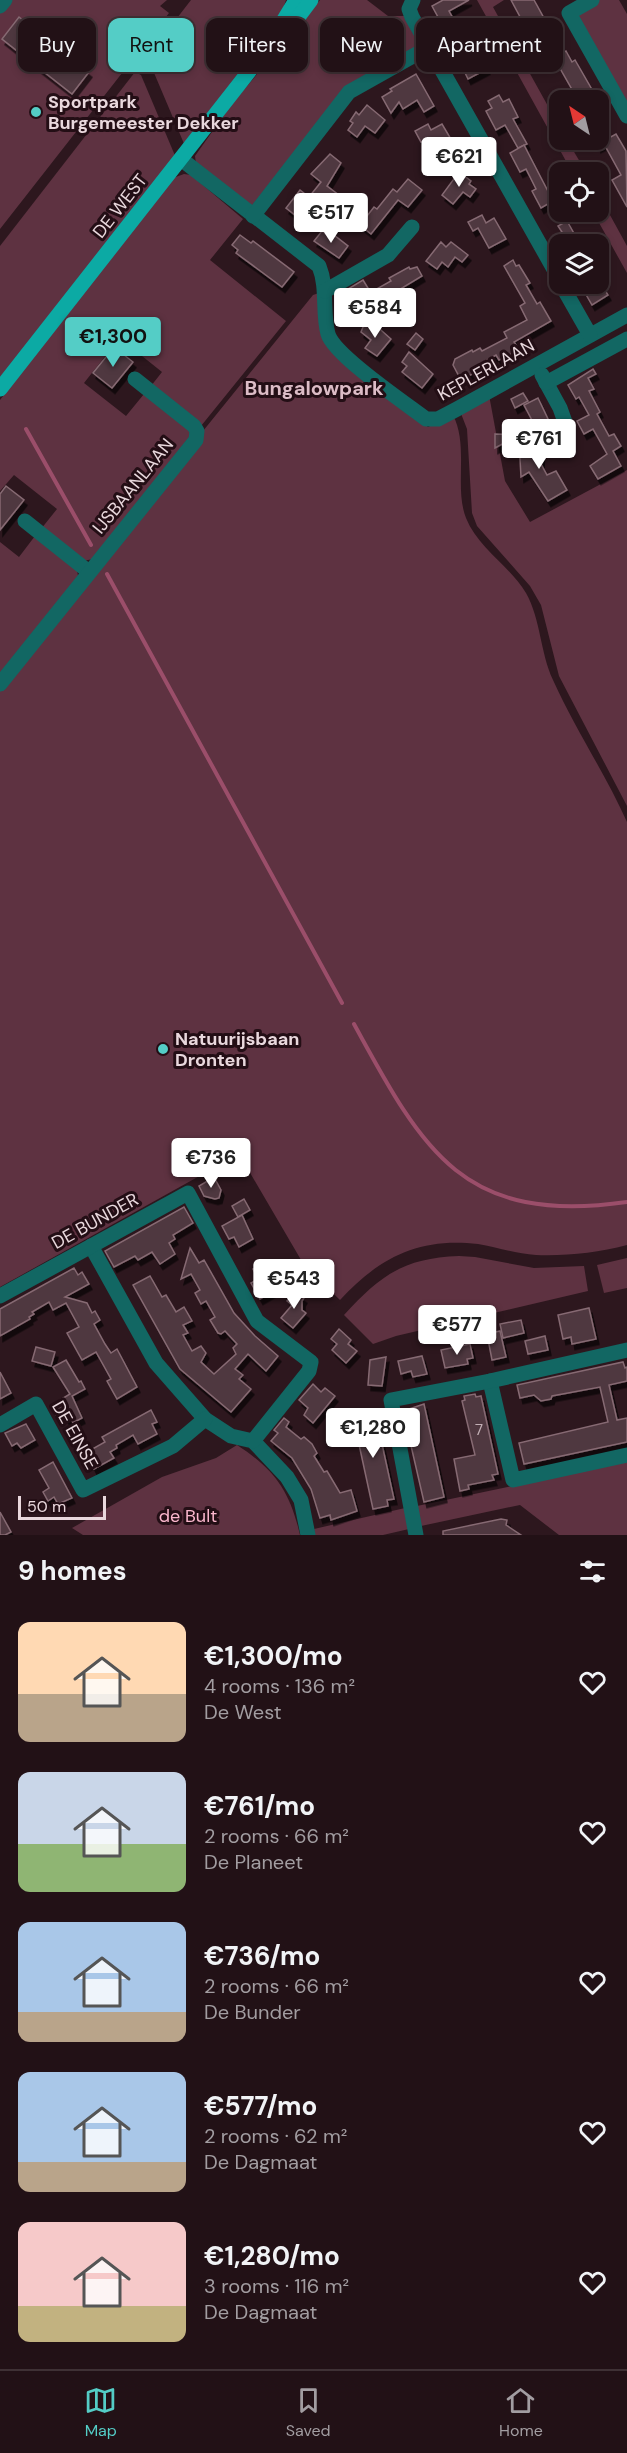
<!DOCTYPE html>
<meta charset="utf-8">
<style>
body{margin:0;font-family:"DM Sans",sans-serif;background:#2a1a1f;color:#f1f3f6;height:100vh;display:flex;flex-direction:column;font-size:22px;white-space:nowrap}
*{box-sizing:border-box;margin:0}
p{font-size:20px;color:#a29da1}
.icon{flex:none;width:33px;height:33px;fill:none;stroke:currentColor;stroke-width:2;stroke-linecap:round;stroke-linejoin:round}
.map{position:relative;height:1535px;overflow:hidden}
.side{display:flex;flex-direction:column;background:#221116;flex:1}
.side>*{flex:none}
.banner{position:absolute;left:18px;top:18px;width:591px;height:54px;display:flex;gap:12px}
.needle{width:39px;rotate:325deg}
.tools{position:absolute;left:549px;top:90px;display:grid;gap:12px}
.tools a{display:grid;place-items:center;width:60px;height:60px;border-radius:12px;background:#221116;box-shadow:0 3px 9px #0003,0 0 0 2px #3f3135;font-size:30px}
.scale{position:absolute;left:18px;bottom:15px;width:88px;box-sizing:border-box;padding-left:6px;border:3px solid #e9d8dd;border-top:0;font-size:16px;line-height:21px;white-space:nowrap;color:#e9d8dd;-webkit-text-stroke:4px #230e15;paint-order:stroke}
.price{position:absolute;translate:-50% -51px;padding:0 14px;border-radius:6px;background:#fff;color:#222;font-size:20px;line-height:39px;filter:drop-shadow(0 2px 3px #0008)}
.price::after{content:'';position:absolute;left:50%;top:36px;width:18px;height:14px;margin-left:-9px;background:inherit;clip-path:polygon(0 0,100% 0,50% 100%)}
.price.active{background:#54cdc6;color:#111}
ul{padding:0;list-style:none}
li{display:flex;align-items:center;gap:18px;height:150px;padding:0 18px}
li span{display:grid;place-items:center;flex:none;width:168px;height:120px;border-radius:12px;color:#555}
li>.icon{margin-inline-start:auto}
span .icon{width:72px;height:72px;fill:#fffc;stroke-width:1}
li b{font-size:26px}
h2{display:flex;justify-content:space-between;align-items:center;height:72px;padding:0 18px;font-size:26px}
.chip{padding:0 21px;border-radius:12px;background:#221116;box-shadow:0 3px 9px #0003,0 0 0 2px #3f3135;font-size:21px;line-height:54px}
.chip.active{background:#54cdc6;color:#111}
.dock{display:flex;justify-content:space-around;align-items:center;height:84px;border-top:2px solid #3f3135;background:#221116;font-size:16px;color:#a29da1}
.dock a{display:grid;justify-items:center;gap:3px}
.dock .active{color:#54cdc6}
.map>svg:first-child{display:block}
.green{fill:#5e3241}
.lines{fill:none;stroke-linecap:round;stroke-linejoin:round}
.stream{stroke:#9b4e6a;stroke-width:4}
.building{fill:#50373f;stroke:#866a73;stroke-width:1.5;filter:url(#shadow)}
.minor{stroke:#126763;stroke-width:15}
.major{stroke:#0caaa4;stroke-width:15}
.poi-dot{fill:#54cdc6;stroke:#230e15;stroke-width:2}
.labels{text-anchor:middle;stroke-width:6;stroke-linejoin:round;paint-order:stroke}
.number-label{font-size:15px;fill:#c3b0b6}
.poi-label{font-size:18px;font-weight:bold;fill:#e9d8dd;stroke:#230e15;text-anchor:start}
.street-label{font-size:18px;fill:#e9d8dd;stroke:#230e15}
.park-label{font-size:18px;fill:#fbb7cd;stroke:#230e15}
.neighbourhood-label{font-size:20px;font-weight:bold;fill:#dcbcc6;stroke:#230e15}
</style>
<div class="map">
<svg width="627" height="1535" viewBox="0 0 627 1535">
<defs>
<filter id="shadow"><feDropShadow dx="3" dy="5.5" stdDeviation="0" flood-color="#0009"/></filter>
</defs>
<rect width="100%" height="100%" fill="#2d171e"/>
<g class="green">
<path d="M0 0H167L160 6 169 13 0 229Z"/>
<path d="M191 0H286C273 44 215 107 185 146L149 61 150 53Z"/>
<path d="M320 0H367L388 16H407L421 45 344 89 251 207 196 164 195 156 231 105Z"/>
<path d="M477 0H504L493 7 559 126 560 140H567L586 172H572Z"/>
<path d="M596 0H619L627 14V106L575 11Z"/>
<path d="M135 72 141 75 176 158 0 381V246Z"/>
<path d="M184 174 191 175 243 219 210 260 286 321 201 426 151 386 162 372 137 352 138 350 121 336 84 383 126 416 144 394 189 429 191 435 93 559 83 561 41 529 57 509 14 475 0 491V400L173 178Z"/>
<path d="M599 195 627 246V273L593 212H598Z"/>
<path d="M319 293 347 365 428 427 453 415C469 446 454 488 466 518 478 548 510 566 526 593 541 620 540 652 553 680 575 729 605 773 627 822V1245C597 1253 567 1256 536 1255 516 1254 497 1247 478 1244 418 1237 379 1258 340 1300L304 1265 239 1154 0 1287V689L203 431 313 295Z"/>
<path d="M489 395 505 481 530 522 627 470V806L559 676 541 605 530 586 477 526 472 513 467 429 460 411Z"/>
<path d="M35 536 77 570 78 576 0 673V542L19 557Z"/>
<path d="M459 1256 475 1257 534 1268 584 1266 588 1291 396 1336 373 1344 344 1315C380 1276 403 1258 459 1256Z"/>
<path d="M627 1258V1288L604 1293 597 1265Z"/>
<path d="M237 1445C274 1469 290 1491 300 1535H83L72 1528 162 1477 216 1458Z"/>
<path d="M627 1462V1535H559L520 1505 421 1526 417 1506Z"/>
<path d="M405 1508 409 1529 383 1535H315L314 1529Z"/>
</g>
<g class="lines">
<g class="stream">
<path d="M26 429 91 545"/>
<path d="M107 574 342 1003"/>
<path d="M354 1024C424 1153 464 1225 627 1202"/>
</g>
</g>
<g class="building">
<path d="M443 0H469L449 11 463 36 471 32 476 41 473 43 487 69 468 79 455 52 460 50 447 26 444 28 432 6Z"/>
<path d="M511 0H534L545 20 539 23 538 31 518 41 526 28Z"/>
<path d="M19 17 39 33 46 24 82 53 75 61 89 72 72 94 2 39Z"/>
<path d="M566 51 572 62 575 60 598 100H578L557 63 561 61 558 55Z"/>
<path d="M416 74 434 106 424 112 417 100 403 109 399 102 391 113 382 97 392 91 390 89Z"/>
<path d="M499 95 503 102 509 99 518 117 513 119 527 144 518 148 505 125 496 130 486 111 492 108 488 101Z"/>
<path d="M367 105 385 120 375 133 365 126 357 137 348 130 353 123 350 121 356 112 359 115Z"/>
<path d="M598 118 609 138 616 134 626 151 627 207 612 180 621 175 604 144 598 147Z"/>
<path d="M428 124 431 130 442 124 455 146 438 155 429 139 421 142 415 131Z"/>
<path d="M524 145 553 201 541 208 532 191 536 189 526 169 520 172 510 153Z"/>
<path d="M330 154 341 163 327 186 343 198 335 204 326 196 319 206 314 202 300 219 286 208 300 190 309 197 321 182 311 174Z"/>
<path d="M459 172 471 181 469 184 476 189 470 197 463 192 453 204 442 195Z"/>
<path d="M408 179 422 190 408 207 398 200 371 234 360 225 374 207 377 209 393 189 397 192Z"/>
<path d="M482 215 486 223 494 218 506 239 489 248 478 228 473 231 468 222Z"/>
<path d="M567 221 580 244H562L557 235 562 232 558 226Z"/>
<path d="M322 231 328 236 330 232 348 246 339 258 314 241Z"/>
<path d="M240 235 251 243 253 241 294 272 282 287 236 253 238 250 232 245Z"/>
<path d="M441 242 446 247 451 242 468 255 462 262 455 257 448 267 442 262 437 269 426 261Z"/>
<path d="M513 260 516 266 519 265 530 283 526 285 537 304 540 302 551 321 514 342 519 350 499 360 496 355 480 364 476 372 461 380 453 365 455 359 472 350 473 352 480 348 482 351 507 338 504 332 527 320 520 306 525 303 504 266Z"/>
<path d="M409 267 410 269 417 267 422 276 379 302 373 291 391 281 389 278Z"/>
<path d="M363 280 371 293 349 305 343 292Z"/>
<path d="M580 284H601L608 295 592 305Z"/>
<path d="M372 322 391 339 377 356 365 348 371 340 361 332 363 327Z"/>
<path d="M416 333 423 339 415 350 407 344Z"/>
<path d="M114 347 133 362 112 388 93 373Z"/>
<path d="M409 352 433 374 422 388 402 372 407 366 402 362Z"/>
<path d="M593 369 596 374 588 378 594 389 589 391 600 412 597 414 609 436 614 434 621 446 613 451 621 466 598 479 590 466 607 454 593 429 584 434 577 421 589 415 579 397 576 399 568 385Z"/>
<path d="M523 393 528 401 515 408 511 399Z"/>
<path d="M538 398 548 419 535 426 524 405Z"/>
<path d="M495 434 519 435 495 448Z"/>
<path d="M519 441H542L541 464 547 475 556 471 567 490 548 501 529 472 521 477Z"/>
<path d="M6 486 24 500 0 530V494Z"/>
<path d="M214 1177 221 1190 219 1198 215 1199 204 1196 199 1186Z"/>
<path d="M244 1199 250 1210 238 1217 232 1206Z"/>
<path d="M184 1207 193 1223 173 1235 175 1239 169 1243 175 1254 160 1264 152 1252 138 1260 135 1256 114 1267 105 1251Z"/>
<path d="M242 1215 253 1239 239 1247 234 1237 229 1239 222 1226Z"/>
<path d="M190 1248 199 1263 204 1260 234 1313 255 1336 278 1356 266 1371 248 1354 235 1369 243 1375 239 1379 251 1389 231 1412 180 1369 133 1285 150 1276 162 1297 166 1295 176 1312 184 1307 192 1321 183 1325 188 1333 183 1335 192 1351 201 1346 206 1353 201 1362 214 1374 236 1354 233 1348 237 1344 225 1331 221 1334 218 1333 210 1320 215 1317 206 1301 201 1304 195 1293 200 1290 191 1274 181 1279Z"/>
<path d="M263 1264 275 1279 273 1283 268 1286 272 1292 260 1299 251 1283 258 1279 253 1269Z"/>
<path d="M74 1268 78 1275 82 1272 89 1284 65 1297 87 1303 92 1313 95 1311 100 1320 94 1324 105 1344 111 1353 117 1349 137 1387 117 1399 107 1381 111 1379 96 1352 82 1360 67 1333 79 1327 66 1303 53 1310 49 1302 32 1312 34 1314 29 1317 30 1319 0 1336V1309Z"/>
<path d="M295 1291 304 1298 302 1301V1310L306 1313 293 1328 281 1318 292 1305 287 1301Z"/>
<path d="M589 1308 596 1339 572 1344 571 1337 563 1339 558 1315Z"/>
<path d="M521 1320 524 1333 503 1338 500 1324Z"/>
<path d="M339 1329 351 1340 348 1344 357 1351 346 1363 332 1350 337 1344 331 1339Z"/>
<path d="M500 1331 506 1357 492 1360 487 1334Z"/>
<path d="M545 1336 548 1350 528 1354 525 1341Z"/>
<path d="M470 1344 473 1358 467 1359 468 1364 445 1368 441 1350Z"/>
<path d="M36 1347 55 1352 51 1366 32 1361Z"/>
<path d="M422 1356 427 1374 413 1377 411 1371 401 1374 398 1361Z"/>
<path d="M386 1357 382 1386 368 1385 370 1360Z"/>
<path d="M66 1360 79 1382 81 1381 85 1389 72 1396 82 1418 73 1423 71 1418 67 1420 64 1415 58 1418 53 1409 62 1404 60 1400 70 1394 53 1367Z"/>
<path d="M623 1362 625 1368 627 1367V1381L609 1385 617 1420 627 1418V1442L524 1464 519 1443 608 1422 600 1387 552 1396 551 1399 541 1401 534 1395 520 1398 517 1385Z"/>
<path d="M0 1372 11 1393 0 1399Z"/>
<path d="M313 1384 321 1392 325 1388 335 1396 313 1423 304 1415 308 1408 299 1400Z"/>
<path d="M475 1394 476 1397 481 1396 498 1474 492 1475 494 1480 468 1485 469 1489 460 1491 454 1459 475 1455 462 1401 465 1400 464 1396Z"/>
<path d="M424 1404 444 1497 424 1502 403 1411Z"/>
<path d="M151 1410 157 1422 152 1424 157 1434 138 1444 133 1435 116 1445 117 1448 110 1452 114 1458 94 1469 91 1463 86 1466 80 1456 105 1442 102 1437Z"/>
<path d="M363 1410 364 1415 375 1412 394 1499 387 1500 388 1506 373 1509 352 1412Z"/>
<path d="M284 1418 289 1422 286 1427 301 1439 304 1437 312 1444 317 1453 314 1456 324 1472 327 1471 340 1493 351 1490 357 1511 331 1520 330 1515 320 1518 311 1489 292 1458 271 1441 278 1433 274 1430Z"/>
<path d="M26 1424 35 1440 21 1448 17 1443 12 1446 5 1433Z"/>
<path d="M53 1462 72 1498 58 1504 54 1497 48 1501 43 1492 49 1488 39 1470Z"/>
<path d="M0 1512 11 1532 5 1535H0Z"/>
<path d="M501 1519 507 1520 506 1525 521 1535H443V1531Z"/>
</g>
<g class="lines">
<g class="minor">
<path d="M413 0 409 9 412 17 560 280"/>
<path d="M592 0 569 13 627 116"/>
<path d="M0 6 5 0"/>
<path d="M181 159 319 266C328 288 322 312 328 334 334 355 405 403 426 419H438L457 409 627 315"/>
<path d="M253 216 349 92 429 47"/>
<path d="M561 284 590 335"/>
<path d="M325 291 388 255 412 227"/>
<path d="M542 375 560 408 565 422 563 442"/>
<path d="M546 383 627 339"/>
<path d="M25 521 89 572"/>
<path d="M0 684 196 440 197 431 194 426 135 379"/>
<path d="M91 1246 156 1363 205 1419 231 1436 253 1441 287 1477 301 1500 308 1535"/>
<path d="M0 1296 188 1193 257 1321 311 1362 309 1371 253 1441"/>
<path d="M490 1381 513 1480 627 1455"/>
<path d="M0 1425 36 1404 83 1490 173 1446 205 1419"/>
<path d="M416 1535 391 1400 490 1381 627 1350"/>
</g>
<g class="major">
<path d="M276 33 296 0"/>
<path d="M0 389 269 46 296 20 311 0"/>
</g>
</g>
<g class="poi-dot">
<circle cx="36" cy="112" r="6"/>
<circle cx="163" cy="1049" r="6"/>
</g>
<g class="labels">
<g class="number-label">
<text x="479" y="1435">7</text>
</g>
<g class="poi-label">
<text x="48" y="108">Sportpark<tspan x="48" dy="21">Burgemeester Dekker</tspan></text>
<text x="175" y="1045">Natuurijsbaan<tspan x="175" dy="21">Dronten</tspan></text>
</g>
<g class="street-label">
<text transform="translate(120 206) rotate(-52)" y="6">DE WEST</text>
<text transform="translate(486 370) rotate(-29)" y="6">KEPLERLAAN</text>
<text transform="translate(133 486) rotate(-51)" y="6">IJSBAANLAAN</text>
<text transform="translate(95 1221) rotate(-29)" y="6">DE BUNDER</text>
<text transform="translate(75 1435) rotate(61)" y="6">DE EINSE</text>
</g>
<g class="park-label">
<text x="188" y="1522">de Bult</text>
</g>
<g class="neighbourhood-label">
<text x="314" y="395">Bungalowpark</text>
</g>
</g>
</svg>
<div class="tools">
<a><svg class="needle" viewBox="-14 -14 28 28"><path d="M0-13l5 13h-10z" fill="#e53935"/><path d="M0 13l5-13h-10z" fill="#a29da1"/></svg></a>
<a><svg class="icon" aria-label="locate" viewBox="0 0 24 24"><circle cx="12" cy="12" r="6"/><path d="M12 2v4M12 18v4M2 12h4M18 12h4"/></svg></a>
<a><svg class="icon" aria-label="layers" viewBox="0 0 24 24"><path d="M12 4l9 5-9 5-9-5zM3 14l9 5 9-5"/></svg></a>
</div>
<div class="scale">50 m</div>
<b class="price" style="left:459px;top:188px">€621</b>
<b class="price" style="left:331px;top:244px">€517</b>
<b class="price" style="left:375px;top:339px">€584</b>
<b class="price active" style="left:113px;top:368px">€1,300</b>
<b class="price" style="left:539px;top:470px">€761</b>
<b class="price" style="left:211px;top:1189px">€736</b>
<b class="price" style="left:294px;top:1310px">€543</b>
<b class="price" style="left:457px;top:1356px">€577</b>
<b class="price" style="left:373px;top:1459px">€1,280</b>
<div class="banner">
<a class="chip">Buy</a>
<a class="chip active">Rent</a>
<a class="chip">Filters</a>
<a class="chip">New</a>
<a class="chip">Apartment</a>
</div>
</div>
<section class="side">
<h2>9 homes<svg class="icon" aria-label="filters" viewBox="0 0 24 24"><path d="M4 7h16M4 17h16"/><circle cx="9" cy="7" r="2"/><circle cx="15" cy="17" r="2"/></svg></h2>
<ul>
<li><span style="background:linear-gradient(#ffd9b3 60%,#b9a48a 0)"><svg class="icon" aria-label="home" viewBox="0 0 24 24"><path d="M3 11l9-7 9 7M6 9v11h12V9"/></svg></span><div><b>€1,300/mo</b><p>4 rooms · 136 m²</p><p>De West</p></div><svg class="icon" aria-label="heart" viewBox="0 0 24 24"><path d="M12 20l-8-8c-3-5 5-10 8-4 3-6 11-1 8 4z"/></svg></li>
<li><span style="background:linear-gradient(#c9d6e8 60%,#8fb573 0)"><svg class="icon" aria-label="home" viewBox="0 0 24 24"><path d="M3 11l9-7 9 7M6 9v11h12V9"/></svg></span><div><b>€761/mo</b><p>2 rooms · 66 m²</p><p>De Planeet</p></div><svg class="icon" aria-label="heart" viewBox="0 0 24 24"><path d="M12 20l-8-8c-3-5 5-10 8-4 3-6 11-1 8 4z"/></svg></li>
<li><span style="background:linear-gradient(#a9c7e8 75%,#b9a48a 0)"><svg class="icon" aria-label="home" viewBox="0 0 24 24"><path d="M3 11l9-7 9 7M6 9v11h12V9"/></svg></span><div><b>€736/mo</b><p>2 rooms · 66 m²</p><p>De Bunder</p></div><svg class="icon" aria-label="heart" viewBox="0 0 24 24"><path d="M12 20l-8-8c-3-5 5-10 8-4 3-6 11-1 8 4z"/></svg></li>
<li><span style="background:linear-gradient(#a9c7e8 75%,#b9a48a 0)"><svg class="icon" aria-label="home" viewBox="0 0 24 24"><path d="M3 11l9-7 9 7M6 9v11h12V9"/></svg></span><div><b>€577/mo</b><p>2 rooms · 62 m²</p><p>De Dagmaat</p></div><svg class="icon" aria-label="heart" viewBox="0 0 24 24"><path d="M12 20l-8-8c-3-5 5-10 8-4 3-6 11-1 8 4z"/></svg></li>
<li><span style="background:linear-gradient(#f6c9c9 70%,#c2b280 0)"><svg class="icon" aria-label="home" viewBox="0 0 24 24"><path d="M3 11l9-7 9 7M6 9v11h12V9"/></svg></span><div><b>€1,280/mo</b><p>3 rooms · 116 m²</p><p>De Dagmaat</p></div><svg class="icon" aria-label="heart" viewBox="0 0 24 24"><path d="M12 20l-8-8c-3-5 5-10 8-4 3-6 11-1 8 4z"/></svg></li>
</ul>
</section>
<nav class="dock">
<a class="active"><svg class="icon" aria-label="map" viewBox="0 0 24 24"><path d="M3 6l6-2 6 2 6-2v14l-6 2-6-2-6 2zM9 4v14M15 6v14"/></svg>Map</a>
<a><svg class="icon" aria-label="saved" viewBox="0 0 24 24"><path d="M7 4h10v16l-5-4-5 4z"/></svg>Saved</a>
<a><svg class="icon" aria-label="home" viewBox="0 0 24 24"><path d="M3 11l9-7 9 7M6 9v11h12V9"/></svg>Home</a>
</nav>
